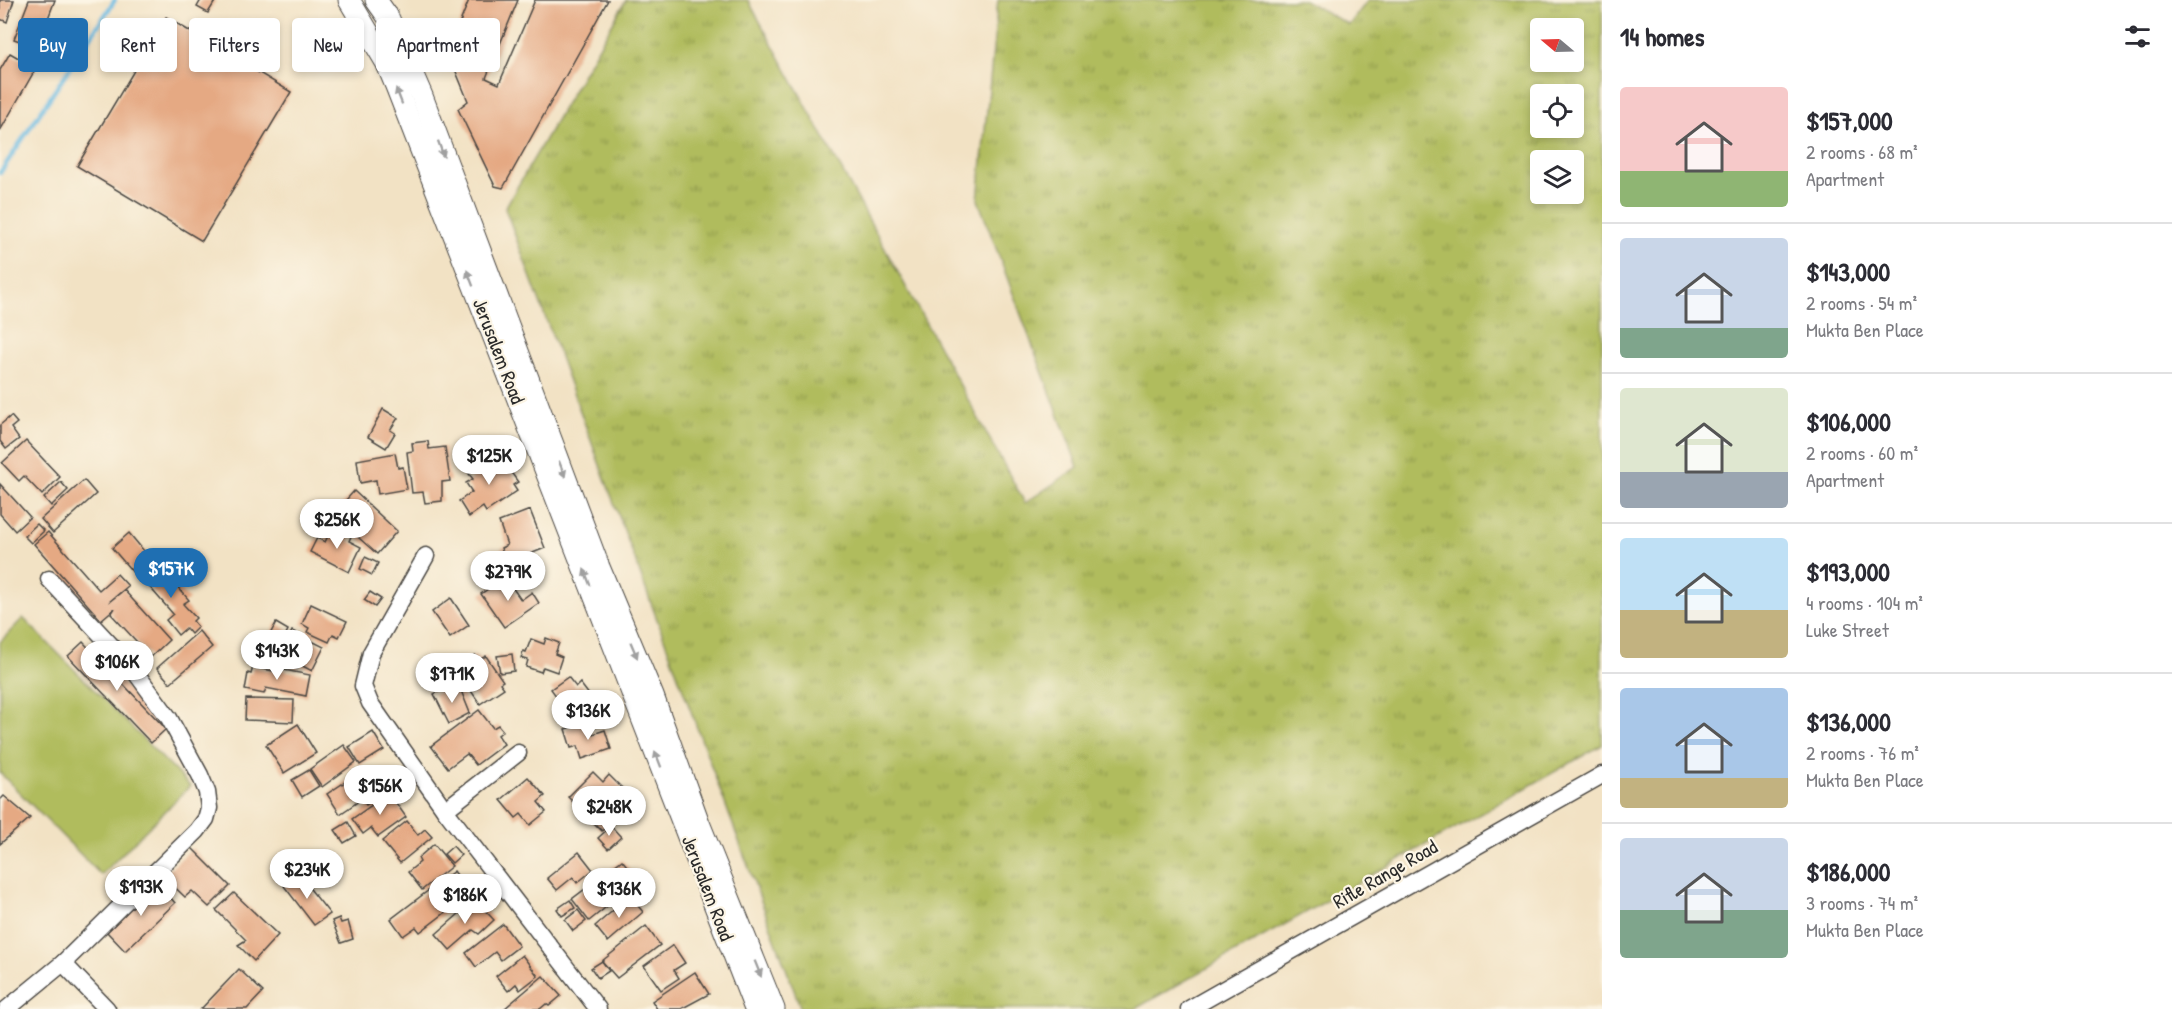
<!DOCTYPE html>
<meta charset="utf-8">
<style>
body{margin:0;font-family:"Patrick Hand",sans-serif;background:#f7f7f7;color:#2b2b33;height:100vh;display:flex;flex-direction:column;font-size:22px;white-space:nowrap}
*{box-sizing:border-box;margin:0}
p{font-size:20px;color:#7c7c81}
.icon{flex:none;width:33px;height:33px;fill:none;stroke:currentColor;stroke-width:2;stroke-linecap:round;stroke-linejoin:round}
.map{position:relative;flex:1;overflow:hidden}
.drawer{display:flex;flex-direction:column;background:#fff;width:570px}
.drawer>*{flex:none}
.banner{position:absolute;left:18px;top:18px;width:570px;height:54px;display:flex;gap:12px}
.needle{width:39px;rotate:289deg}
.buttons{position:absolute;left:1530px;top:18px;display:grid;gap:12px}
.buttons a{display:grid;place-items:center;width:54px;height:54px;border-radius:6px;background:#fff;box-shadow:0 3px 9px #0003;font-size:30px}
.price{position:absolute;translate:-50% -51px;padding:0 14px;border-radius:21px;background:#fff;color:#222;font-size:20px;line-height:39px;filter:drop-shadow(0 2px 3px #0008)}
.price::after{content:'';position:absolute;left:50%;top:36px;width:18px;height:14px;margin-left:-9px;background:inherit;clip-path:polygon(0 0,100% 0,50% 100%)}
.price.current{background:#1f6fb2;color:#fff}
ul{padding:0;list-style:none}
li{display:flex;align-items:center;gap:18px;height:150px;padding:0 18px}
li+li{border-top:2px solid #e1e1e2}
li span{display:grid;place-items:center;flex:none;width:168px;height:120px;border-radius:6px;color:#555}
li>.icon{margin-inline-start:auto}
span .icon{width:72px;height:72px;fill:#fffc;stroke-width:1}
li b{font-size:26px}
h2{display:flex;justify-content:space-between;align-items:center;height:72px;padding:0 18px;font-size:26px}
.pill{padding:0 21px;border-radius:6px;background:#fff;box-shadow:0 3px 9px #0003;font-size:21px;line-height:54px}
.pill.current{background:#1f6fb2;color:#fff}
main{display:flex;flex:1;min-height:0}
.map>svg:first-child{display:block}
.grass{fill:url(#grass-tufts);stroke:#6e7444;stroke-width:1.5;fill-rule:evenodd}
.garden{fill:#b0bc5d;stroke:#6e7444;stroke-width:1.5}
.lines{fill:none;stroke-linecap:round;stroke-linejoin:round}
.stream{stroke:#67bae2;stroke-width:4.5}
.building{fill:#e5a983}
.minor-casing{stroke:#494642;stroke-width:19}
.major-casing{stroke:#494642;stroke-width:23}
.minor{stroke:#fff;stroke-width:16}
.major{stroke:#fff;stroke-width:21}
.oneway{fill:#a0a0a0}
.labels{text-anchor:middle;stroke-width:4.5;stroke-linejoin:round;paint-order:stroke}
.street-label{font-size:20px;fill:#2b2b2b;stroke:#fcf5e5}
</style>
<main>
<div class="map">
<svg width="1602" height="1009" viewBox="0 0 1602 1009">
<defs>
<pattern id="grass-tufts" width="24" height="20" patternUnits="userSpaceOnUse" patternTransform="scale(1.5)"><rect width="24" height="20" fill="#b0bc5d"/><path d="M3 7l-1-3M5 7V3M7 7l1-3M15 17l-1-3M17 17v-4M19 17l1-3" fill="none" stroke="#8f994d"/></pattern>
</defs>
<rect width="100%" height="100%" fill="#fcf5e5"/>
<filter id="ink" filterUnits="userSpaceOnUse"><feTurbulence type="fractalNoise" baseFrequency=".0167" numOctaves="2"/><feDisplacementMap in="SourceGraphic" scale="12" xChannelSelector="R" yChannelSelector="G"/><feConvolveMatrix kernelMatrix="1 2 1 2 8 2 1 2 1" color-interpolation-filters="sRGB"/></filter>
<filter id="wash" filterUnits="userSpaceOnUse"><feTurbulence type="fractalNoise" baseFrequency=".008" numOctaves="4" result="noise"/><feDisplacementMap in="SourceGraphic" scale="24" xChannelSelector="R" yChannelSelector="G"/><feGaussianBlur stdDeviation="1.35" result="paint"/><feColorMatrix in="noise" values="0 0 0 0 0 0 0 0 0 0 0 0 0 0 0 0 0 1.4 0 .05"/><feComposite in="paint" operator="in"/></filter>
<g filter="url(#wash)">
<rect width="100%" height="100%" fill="#f2e2c4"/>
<path class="grass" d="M626 0H748L1025 503 1078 467 978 200 998 0H1304L1349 25 1368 0H1602V745L1135 1009H801L505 208ZM1540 28H1574V62H1540ZM1540 94H1574V128H1540ZM1540 160H1574V194H1540Z"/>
<path class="garden" d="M23 618 190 786 101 875 0 773V642Z"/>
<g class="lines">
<path class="stream" d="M0 173 115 0"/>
</g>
<g id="blocks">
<g class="building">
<path d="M0 0H14L7 22 0 19Z"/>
<path d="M29 0H55L37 47 14 39Z"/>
<path d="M201 0H216L208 13 197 7Z"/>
<path d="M469 0H518L486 78 499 84 535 0H608L503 188 495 186 458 109 468 101 448 52Z"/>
<path d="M166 17 291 92 202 241 77 166Z"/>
<path d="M10 53 36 68 0 131V70Z"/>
<path d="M383 409 398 418 390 430 395 433 386 448 368 437Z"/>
<path d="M11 416 17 423 11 428 19 439 6 449 0 441V425Z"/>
<path d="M26 441 60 477 42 495 24 476 19 481 2 463Z"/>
<path d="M428 441 429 449 445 447 450 481 442 482V501L425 503 423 492 412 493 407 452 413 451 412 443Z"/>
<path d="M395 453 398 468 403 467 407 489 378 494 376 480 360 483 357 460Z"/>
<path d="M498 454 518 482 513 485 517 491 486 512 483 507 469 517 459 501 472 492 466 483 473 479 469 474Z"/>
<path d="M84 480 96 494 53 533 41 519Z"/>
<path d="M61 482 68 490 51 506 44 498Z"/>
<path d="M0 484 30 517 15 531 0 514Z"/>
<path d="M354 491 397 531 377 554 350 530 355 525 338 509Z"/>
<path d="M530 510 545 548 513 561 510 554 504 557 501 548 507 545 499 522Z"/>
<path d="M37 524 44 531 31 543 24 536Z"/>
<path d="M341 528 352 534 349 541 361 547 349 572 310 552 317 538 325 542 330 532 337 536Z"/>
<path d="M48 532 99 590 117 574 128 586 109 602 124 590 169 640 151 657 111 614 115 608 101 620 34 544Z"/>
<path d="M129 533 153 562 136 576 112 548Z"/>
<path d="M365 557 378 563 372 575 360 569Z"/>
<path d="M157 563 189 600 183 604 196 618 193 621 198 627 191 634 186 628 178 635 166 620 173 614 141 577Z"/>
<path d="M505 577 521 600 532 592 539 603 504 627 481 594Z"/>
<path d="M370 592 381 599 375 607 364 600Z"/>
<path d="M451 598 469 625 450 638 432 612Z"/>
<path d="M311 604 347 621 339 637 333 634 329 642 307 632 309 628 302 624Z"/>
<path d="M276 623 288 630 279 648 266 642Z"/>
<path d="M199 631 212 647 170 683 157 668Z"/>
<path d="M292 631 324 647 312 671 299 664 297 669 278 659Z"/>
<path d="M546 638 559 643 555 654 562 657 557 672 543 667 541 672 526 667 528 660 521 658 523 651 526 652 531 639 544 644Z"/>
<path d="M83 642 166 729 151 743 68 656Z"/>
<path d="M512 654 514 671 500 673 497 656Z"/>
<path d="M475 655 479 660 486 656 503 681 500 683 504 688 480 704 454 666 465 658 467 661Z"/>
<path d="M253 667 273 671 274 668 310 675 306 696 266 688 264 694 245 690 248 673 251 674Z"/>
<path d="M568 677 576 687 580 683 590 696 568 712 551 689Z"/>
<path d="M452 684 455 691 460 688 470 713 449 724 434 694Z"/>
<path d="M246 699 294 700 293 722 245 720Z"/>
<path d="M479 710 493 728 498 725 503 731 498 735 504 744 476 765 467 754 448 768 431 746Z"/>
<path d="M586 723 590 735 605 730 611 749 582 759 578 746 571 748 565 729Z"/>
<path d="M298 724 316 753 284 773 266 745Z"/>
<path d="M373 732 384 750 360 765 349 747Z"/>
<path d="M344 745 356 762 322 787 310 769Z"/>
<path d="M309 770 319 786 302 797 292 780Z"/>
<path d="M363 770 380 795 366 805 362 799 340 814 327 794Z"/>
<path d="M593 772 603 782 609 775 633 799 602 831 568 797Z"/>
<path d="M528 777 545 796 538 802 546 812 530 825 521 814 516 818 501 800Z"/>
<path d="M389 793 406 817 378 837 371 828 363 834 352 819Z"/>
<path d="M4 796 30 818 0 844V800Z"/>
<path d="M407 821 418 835 425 829 432 837 400 863 382 841Z"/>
<path d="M348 822 356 836 344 843 335 830Z"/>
<path d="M611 826 621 837 608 849 598 838Z"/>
<path d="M434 844 452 866 422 890 408 872 420 862 418 858Z"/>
<path d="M453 846 461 855 452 863 444 854Z"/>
<path d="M192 848 230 886 209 907 192 891 185 897 163 876Z"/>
<path d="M579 852 593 870 577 883 573 877 557 890 547 878Z"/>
<path d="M622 860 640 882 613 903 596 880Z"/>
<path d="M454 871 465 886 440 904 446 912 420 932 416 927 403 936 391 919Z"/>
<path d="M299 875 330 914 314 925 284 886Z"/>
<path d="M157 882 175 903 125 951 107 932Z"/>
<path d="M593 883 610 904 589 921 572 899Z"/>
<path d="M234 893 278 935 254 961 238 945 246 940 216 910Z"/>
<path d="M630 896 643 912 608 942 595 926Z"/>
<path d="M475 900 494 920 479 934 473 930 450 950 436 934Z"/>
<path d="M570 900 575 908 562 916 557 909Z"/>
<path d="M578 910 586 921 573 931 565 920Z"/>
<path d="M339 918 341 923 348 921 353 939 341 943 332 921Z"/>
<path d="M503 924 519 946 501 960 495 952 476 967 466 953Z"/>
<path d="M646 926 660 945 617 978 602 961Z"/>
<path d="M673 945 685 963 674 970 679 978 661 990 644 966Z"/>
<path d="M522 955 538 976 520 990 516 984 508 991 496 976Z"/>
<path d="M602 961 609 971 598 978 591 968Z"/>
<path d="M239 969 263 992 247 1009H201Z"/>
<path d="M695 972 709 994 681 1009H657L652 1001Z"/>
<path d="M543 976 561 996 549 1006 546 1004 540 1009H504Z"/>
</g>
</g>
</g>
<g filter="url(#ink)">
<use href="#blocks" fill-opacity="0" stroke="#494642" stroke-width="1.5"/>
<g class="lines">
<g class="minor-casing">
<g id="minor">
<path d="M426 556 371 653 363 686 370 703 445 810 598 1009"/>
<path d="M445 810 518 753"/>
<path d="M63 963 107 1009"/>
<path d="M7 1009 63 963 197 831 206 819 209 808 207 792 200 775 169 718 133 669 49 579"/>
<path d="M1189 1009 1602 775"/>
</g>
</g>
<g class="major-casing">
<g id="major">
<path d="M349 0 386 62 396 86 755 1009"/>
<path d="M376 0 388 17 422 96 599 567 653 696 699 823 774 1009"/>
</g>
</g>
<use href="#minor" class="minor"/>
<use href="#major" class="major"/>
</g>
<defs><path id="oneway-solid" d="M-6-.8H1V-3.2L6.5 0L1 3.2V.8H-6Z" transform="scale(1.5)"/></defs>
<g class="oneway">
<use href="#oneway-solid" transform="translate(399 96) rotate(-111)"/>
<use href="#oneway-solid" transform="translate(441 149) rotate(70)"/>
<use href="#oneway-solid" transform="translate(470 278) rotate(-111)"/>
<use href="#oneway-solid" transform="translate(562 469) rotate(69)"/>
<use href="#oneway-solid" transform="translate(587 577) rotate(-111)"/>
<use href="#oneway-solid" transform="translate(634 650) rotate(67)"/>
<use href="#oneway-solid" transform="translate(658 759) rotate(-111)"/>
<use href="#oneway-solid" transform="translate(758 969) rotate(68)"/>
</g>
</g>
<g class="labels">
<g class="street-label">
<text transform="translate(499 351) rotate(69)" y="7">Jerusalem Road</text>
<text transform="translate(1385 874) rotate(-30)" y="7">Rifle Range Road</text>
<text transform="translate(708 888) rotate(69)" y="7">Jerusalem Road</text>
</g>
</g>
</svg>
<div class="buttons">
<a><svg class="needle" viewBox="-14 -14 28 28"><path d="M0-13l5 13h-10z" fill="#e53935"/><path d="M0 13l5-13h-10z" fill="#7c7c81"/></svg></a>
<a><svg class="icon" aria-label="locate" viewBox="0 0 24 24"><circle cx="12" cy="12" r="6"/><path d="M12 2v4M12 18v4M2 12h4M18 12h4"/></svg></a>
<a><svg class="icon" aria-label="layers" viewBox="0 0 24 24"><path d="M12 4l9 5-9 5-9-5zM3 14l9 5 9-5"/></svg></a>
</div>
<b class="price" style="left:489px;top:486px">$125K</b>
<b class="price" style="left:337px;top:550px">$256K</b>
<b class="price current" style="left:171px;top:599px">$157K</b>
<b class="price" style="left:508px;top:602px">$279K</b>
<b class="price" style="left:277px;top:681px">$143K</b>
<b class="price" style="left:117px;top:692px">$106K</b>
<b class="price" style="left:452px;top:704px">$171K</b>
<b class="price" style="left:588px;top:741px">$136K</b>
<b class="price" style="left:380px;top:816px">$156K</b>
<b class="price" style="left:609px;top:837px">$248K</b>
<b class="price" style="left:307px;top:900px">$234K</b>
<b class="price" style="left:141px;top:917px">$193K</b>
<b class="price" style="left:619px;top:919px">$136K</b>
<b class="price" style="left:465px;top:925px">$186K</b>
<div class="banner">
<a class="pill current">Buy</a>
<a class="pill">Rent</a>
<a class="pill">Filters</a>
<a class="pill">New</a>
<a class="pill">Apartment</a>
</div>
</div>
<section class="drawer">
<h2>14 homes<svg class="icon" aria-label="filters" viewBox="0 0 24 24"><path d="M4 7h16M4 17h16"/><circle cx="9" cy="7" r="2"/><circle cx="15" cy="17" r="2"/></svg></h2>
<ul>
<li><span style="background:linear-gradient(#f6c9c9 70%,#8fb573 0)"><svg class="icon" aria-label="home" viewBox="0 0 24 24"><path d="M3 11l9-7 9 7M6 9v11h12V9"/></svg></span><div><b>$157,000</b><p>2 rooms · 68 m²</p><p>Apartment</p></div></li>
<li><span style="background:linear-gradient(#c9d6e8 75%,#7fa58c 0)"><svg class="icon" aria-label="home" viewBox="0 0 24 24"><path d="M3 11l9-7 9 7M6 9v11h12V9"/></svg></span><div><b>$143,000</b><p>2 rooms · 54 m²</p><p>Mukta Ben Place</p></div></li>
<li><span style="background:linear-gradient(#dfe7d0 70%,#9aa5b1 0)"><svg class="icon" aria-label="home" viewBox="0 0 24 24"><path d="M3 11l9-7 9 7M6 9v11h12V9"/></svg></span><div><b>$106,000</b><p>2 rooms · 60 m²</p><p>Apartment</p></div></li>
<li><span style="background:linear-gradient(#bfe0f5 60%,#c2b280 0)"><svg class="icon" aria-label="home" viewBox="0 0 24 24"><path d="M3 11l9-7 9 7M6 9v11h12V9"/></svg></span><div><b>$193,000</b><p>4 rooms · 104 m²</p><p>Luke Street</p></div></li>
<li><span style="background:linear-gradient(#a9c7e8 75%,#c2b280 0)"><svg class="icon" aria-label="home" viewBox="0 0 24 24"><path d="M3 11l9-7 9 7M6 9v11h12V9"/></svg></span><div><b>$136,000</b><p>2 rooms · 76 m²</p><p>Mukta Ben Place</p></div></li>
<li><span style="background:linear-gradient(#c9d6e8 60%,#7fa58c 0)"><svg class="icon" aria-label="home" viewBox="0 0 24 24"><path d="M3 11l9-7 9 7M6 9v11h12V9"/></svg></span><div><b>$186,000</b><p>3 rooms · 74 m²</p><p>Mukta Ben Place</p></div></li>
</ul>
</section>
</main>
